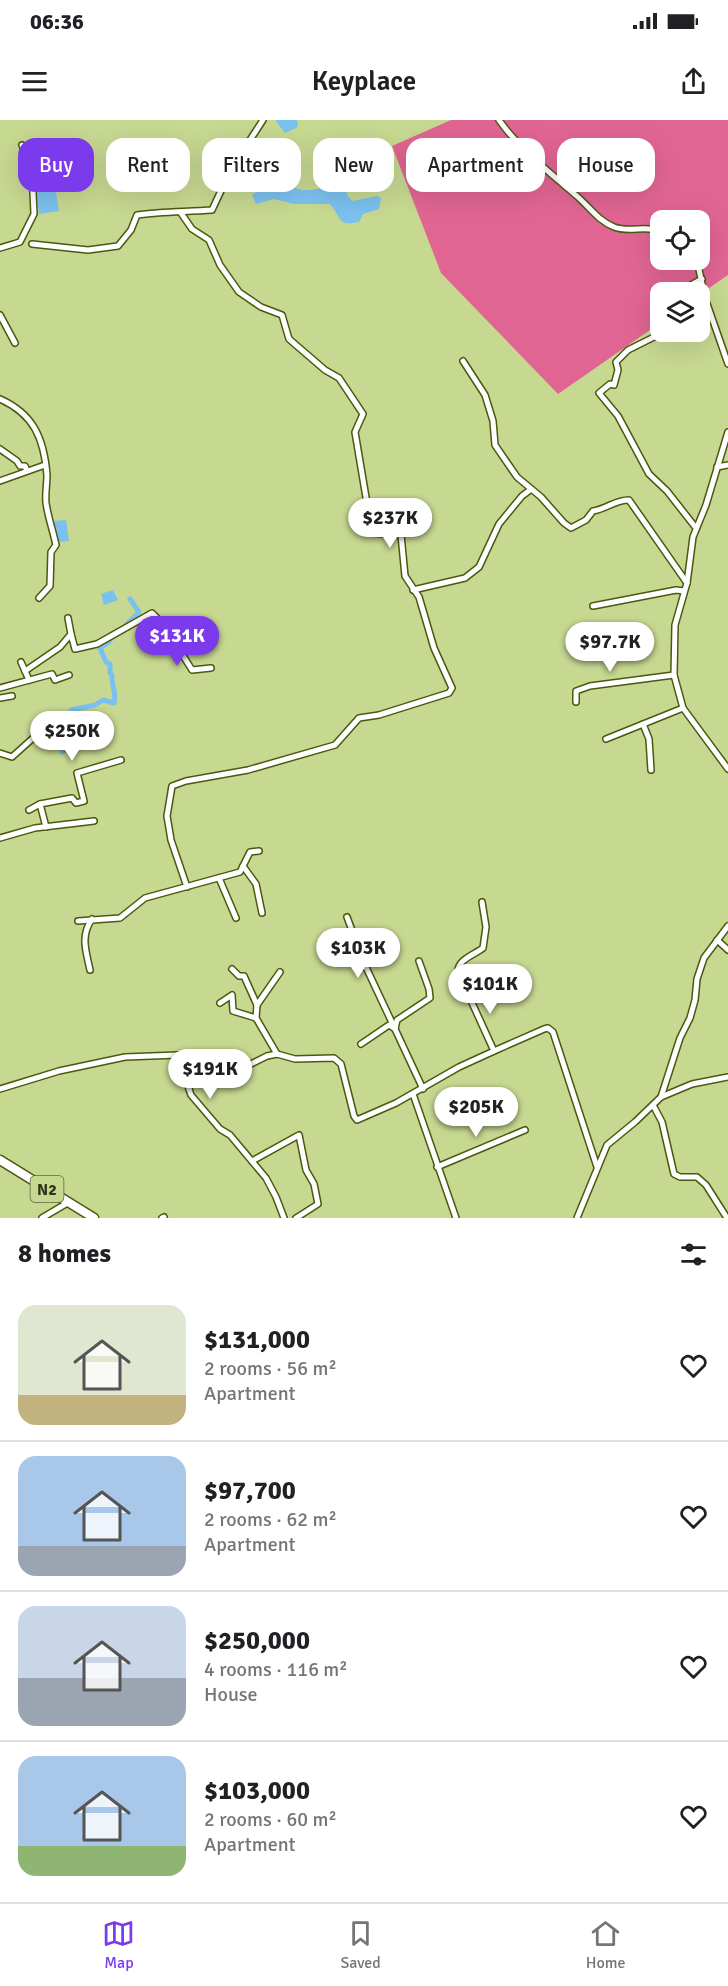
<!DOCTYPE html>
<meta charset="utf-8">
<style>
body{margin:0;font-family:Signika,sans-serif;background:#f6f6f6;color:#202124;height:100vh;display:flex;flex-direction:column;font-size:22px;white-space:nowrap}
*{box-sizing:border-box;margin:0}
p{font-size:20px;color:#757577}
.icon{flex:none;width:33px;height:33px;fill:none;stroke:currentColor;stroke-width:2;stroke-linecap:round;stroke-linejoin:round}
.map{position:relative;height:1098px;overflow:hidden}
.details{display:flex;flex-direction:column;background:#fff;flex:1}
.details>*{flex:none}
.banner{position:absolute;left:18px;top:18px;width:693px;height:54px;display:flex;gap:12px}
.controls{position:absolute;left:650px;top:90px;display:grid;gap:12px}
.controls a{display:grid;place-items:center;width:60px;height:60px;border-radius:12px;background:#fff;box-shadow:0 6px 24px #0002;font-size:30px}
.price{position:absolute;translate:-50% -51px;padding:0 14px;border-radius:21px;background:#fff;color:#222;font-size:20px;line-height:39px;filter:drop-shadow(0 2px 3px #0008)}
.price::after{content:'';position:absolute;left:50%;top:36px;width:18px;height:14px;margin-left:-9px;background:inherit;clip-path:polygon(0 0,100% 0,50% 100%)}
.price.active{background:#7c3aed;color:#fff}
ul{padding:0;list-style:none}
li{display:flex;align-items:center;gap:18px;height:150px;padding:0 18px}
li+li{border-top:2px solid #e0e0e0}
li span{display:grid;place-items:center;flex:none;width:168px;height:120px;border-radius:18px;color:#555}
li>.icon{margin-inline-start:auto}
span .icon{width:72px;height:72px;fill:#fffc;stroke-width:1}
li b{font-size:26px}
h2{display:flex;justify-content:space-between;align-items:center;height:72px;padding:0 18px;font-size:26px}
.chip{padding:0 21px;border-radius:18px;background:#fff;box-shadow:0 6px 24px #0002;font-size:21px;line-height:54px}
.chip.active{background:#7c3aed;color:#fff}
.status{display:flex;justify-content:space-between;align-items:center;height:42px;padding:0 30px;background:#fff;direction:ltr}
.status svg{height:16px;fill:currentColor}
header{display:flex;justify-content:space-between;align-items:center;height:78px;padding:0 18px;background:#fff;font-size:27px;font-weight:600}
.dock{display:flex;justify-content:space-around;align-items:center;height:84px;border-top:2px solid #e0e0e0;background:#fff;font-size:16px;color:#757577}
.dock a{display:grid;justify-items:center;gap:3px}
.dock .active{color:#7c3aed}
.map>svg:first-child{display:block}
.forest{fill:#e16593;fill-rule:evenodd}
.water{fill:#7bc1ef}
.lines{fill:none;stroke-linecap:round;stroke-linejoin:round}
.canal{stroke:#7bc1ef;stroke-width:5}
.minor-casing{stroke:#4c580f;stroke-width:8}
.trunk-casing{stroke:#4c580f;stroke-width:11}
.minor{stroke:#fff;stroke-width:5}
.trunk{stroke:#fff;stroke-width:8}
.labels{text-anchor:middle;stroke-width:4.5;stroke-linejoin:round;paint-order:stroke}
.shield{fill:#c7d891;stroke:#5c663c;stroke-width:1.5}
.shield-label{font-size:16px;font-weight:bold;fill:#2e3518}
</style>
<div class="status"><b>06:36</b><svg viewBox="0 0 49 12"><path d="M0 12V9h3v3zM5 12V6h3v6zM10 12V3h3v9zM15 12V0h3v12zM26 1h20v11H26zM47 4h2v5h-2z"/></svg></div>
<header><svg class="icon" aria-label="menu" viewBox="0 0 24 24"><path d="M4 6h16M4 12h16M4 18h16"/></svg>Keyplace<svg class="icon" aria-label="share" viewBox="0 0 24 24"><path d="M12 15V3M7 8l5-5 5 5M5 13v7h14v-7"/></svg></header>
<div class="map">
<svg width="728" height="1098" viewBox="0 0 728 1098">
<rect width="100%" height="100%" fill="#c7d891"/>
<path class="forest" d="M451 0H728V155L699 175V172H660V203L558 274 441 153 392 26ZM660 100H699V140H660Z"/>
<g class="water">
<path d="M275 0H297L298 5 296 8 285 13Z"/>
<path d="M340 47H351L354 51 347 68V75L352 81 377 76 381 78 379 89 363 94 359 102C337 107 342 98 330 84H294L274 79 256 84 252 75C260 69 271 64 279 58H286C295 77 317 69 334 65L337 61Z"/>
<path d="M49 60H54L59 91 39 94 36 68 40 63 45 66 48 65Z"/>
<path d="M66 400 69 421 56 422 53 401Z"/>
<path d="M113 470 118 480 104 485 101 474Z"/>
</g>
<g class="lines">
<g class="canal">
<path d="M124 507 139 492 130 479"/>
<path d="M62 632 64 631 62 628C70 622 78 624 85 616L81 603 72 597 71 590 95 585 103 580 114 583C117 573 111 565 112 555L110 553V544L106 542 100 528 109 522 112 517"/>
</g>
<g class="minor-casing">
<g id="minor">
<path d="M499 0C520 30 552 54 579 78 591 89 599 101 614 107 629 113 645 105 660 111"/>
<path d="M181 93 192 109 209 120 220 145 239 172 261 187 282 195 289 219 325 250 339 258 363 294 355 312 372 413 401 415 405 456 419 477 434 528 452 568 449 573 379 595 359 598 335 625 248 650 186 661 172 666 167 696 171 720 187 767"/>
<path d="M32 124 88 130 118 126 131 110 137 95C162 91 187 92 212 90L226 60 242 39 250 20 263 0"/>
<path d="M0 128 20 122 34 94 32 51 22 25"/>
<path d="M697 140 705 178 728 244"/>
<path d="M684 172 689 166 702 159"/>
<path d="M0 195 15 223"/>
<path d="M660 202 654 217 628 230 616 242 618 250 614 265 610 264 599 273 618 296 649 354 667 371 696 408"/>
<path d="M463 241 485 275 493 301 495 325 517 357 541 377 564 403 571 408 586 400 593 391C606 389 615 380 629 380L687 463"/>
<path d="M0 279C34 294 44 319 47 355 47 364 45 374 46 383 48 397 53 411 56 425L51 432 50 466 39 478"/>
<path d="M728 312 706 385 693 417 687 463 675 505 674 555 683 588 728 649"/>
<path d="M0 329 17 341 20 346H25L27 351"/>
<path d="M717 347 728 345"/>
<path d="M0 361 45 345"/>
<path d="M413 470 465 458 479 447 499 404 522 376 530 370"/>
<path d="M593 486 676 470 684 471"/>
<path d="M71 514 75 529 97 524 152 493 164 505 192 550 211 548"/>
<path d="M21 542 29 560"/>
<path d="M25 551 60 527 71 514 68 498"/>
<path d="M0 568 52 554 55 560 69 555"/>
<path d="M0 578 12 576"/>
<path d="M576 582V571L590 566 674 555"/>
<path d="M643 604 649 619 651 650"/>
<path d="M606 619 683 588"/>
<path d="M0 633 12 637 32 619"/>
<path d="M29 690 40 684"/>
<path d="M46 707 40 684 72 678 76 683 84 681 77 653 121 640"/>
<path d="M0 718 35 708 94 701"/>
<path d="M243 746 256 764 262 793"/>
<path d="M219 758 236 798"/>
<path d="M347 797 364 843 395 909"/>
<path d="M78 801 120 798 145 778 240 752 250 732 259 731"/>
<path d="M717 820 728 830"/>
<path d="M419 841 429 869 430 878 397 900 395 909 423 969"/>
<path d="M90 850C86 831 80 816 92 799"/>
<path d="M458 874 468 872"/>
<path d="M220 883 232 875 233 891 256 898 257 885 244 856H239L232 849"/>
<path d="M257 885 280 852"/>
<path d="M256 898 277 934"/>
<path d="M361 924 389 905 394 908"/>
<path d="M494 931 544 909 548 908 553 912 597 1047"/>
<path d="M0 969 59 951 125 937 178 935 189 969"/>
<path d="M413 974 456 1098"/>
<path d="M661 977 680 918 690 898 695 880 697 859 704 838 728 806"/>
<path d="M653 985 662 1002 674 1054 680 1057H697L706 1065 727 1098"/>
<path d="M252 1041 299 1015 306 1050 314 1064 318 1084 296 1098"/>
<path d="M437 1047 525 1010"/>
<path d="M42 1098 69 1082"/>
<path d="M162 1098 164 1097"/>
<path d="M284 1098 276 1077 266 1058 230 1015 220 1009 191 975 189 969 190 964 235 952 267 936 277 934 295 939 334 938 341 944 354 996 357 1000 396 983 459 947 494 931 458 852C457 840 474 835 483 828L486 807 482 782"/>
<path d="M577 1098 607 1025 635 1002 661 977 692 964 728 957"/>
</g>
</g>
<g class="trunk-casing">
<path id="trunk" d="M0 1040 94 1098"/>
</g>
<use href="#minor" class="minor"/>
<use href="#trunk" class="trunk"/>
</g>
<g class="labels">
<rect class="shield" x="30.5" y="1056" width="33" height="26" rx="4.5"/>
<g class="shield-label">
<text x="47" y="1075">N2</text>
</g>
</g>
</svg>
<div class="controls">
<a><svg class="icon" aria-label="locate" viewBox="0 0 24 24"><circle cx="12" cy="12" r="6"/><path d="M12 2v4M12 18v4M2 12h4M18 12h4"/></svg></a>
<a><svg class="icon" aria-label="layers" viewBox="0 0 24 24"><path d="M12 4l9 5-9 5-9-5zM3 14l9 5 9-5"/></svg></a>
</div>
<b class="price" style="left:390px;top:429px">$237K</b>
<b class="price active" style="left:177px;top:547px">$131K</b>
<b class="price" style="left:610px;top:553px">$97.7K</b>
<b class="price" style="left:72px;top:642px">$250K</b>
<b class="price" style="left:358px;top:859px">$103K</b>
<b class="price" style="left:490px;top:895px">$101K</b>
<b class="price" style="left:210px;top:980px">$191K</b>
<b class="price" style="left:476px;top:1018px">$205K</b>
<div class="banner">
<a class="chip active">Buy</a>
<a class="chip">Rent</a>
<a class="chip">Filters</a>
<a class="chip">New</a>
<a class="chip">Apartment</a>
<a class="chip">House</a>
</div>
</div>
<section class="details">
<h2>8 homes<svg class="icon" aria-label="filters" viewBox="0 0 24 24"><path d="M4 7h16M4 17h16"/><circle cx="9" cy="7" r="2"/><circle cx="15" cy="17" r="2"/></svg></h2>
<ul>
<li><span style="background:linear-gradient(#dfe7d0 75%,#c2b280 0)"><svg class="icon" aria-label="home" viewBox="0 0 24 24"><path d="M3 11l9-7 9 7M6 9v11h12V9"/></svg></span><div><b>$131,000</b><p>2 rooms · 56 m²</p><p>Apartment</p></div><svg class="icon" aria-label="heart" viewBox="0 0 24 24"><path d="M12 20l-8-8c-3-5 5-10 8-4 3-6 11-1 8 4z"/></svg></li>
<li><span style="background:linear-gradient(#a9c7e8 75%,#9aa5b1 0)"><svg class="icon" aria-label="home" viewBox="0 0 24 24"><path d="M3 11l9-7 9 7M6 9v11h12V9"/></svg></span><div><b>$97,700</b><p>2 rooms · 62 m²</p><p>Apartment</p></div><svg class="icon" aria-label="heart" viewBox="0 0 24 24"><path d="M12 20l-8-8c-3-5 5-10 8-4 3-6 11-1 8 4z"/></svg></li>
<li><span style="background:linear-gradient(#c9d6e8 60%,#9aa5b1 0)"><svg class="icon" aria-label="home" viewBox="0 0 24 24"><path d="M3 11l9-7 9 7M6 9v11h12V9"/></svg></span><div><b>$250,000</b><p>4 rooms · 116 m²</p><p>House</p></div><svg class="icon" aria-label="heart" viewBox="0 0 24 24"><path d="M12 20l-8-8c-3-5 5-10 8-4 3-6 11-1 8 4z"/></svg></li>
<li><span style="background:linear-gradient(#a9c7e8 75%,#8fb573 0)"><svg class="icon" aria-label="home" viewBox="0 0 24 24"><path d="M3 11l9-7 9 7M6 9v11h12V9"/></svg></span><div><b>$103,000</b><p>2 rooms · 60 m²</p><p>Apartment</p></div><svg class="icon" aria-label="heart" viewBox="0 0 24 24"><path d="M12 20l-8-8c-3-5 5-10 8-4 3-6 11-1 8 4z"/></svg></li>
</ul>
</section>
<nav class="dock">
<a class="active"><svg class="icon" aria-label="map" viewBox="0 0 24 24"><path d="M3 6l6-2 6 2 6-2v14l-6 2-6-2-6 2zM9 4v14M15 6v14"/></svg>Map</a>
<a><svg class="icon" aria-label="saved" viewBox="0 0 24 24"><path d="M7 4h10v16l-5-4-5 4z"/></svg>Saved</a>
<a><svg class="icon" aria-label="home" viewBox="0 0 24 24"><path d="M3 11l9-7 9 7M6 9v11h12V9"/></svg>Home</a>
</nav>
